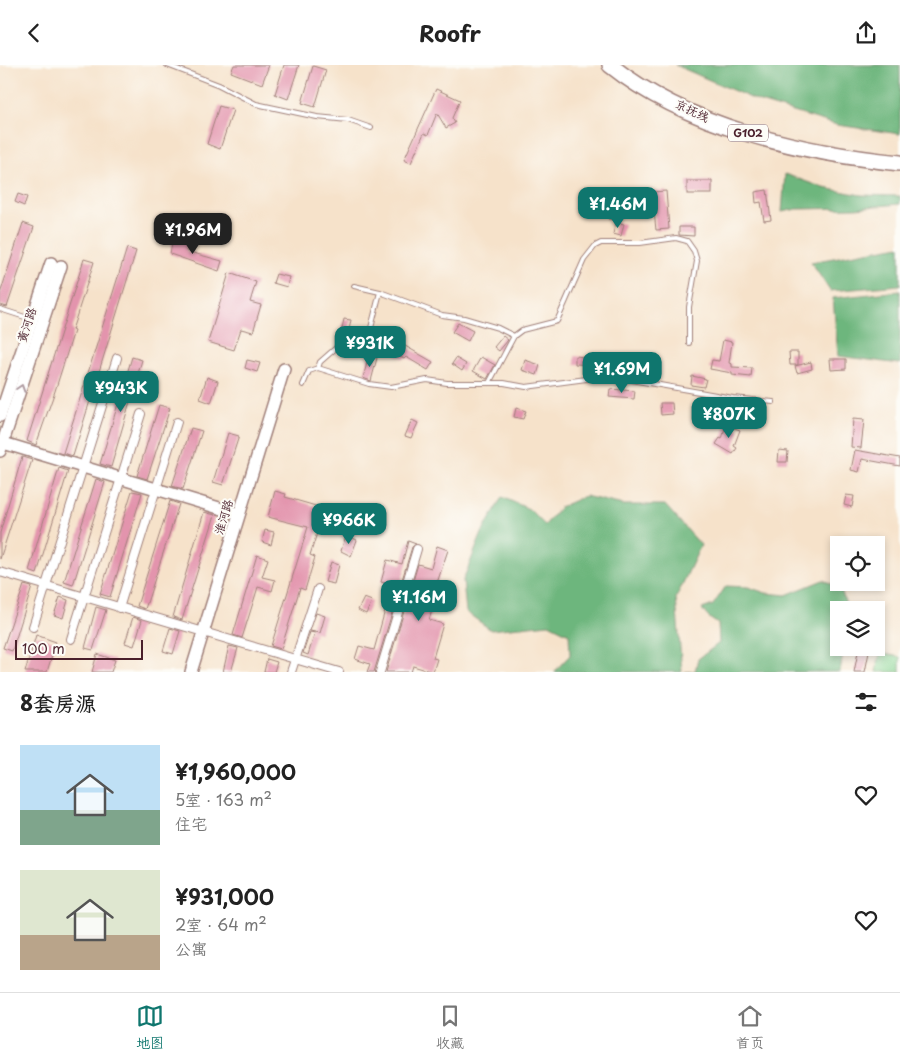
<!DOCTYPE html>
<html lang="zh">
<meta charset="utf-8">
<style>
body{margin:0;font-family:"Playpen Sans","LXGW WenKai TC",sans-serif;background:#f2f2f2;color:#222;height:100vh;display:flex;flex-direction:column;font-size:19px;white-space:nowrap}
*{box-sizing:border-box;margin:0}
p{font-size:16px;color:#767676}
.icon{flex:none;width:28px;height:28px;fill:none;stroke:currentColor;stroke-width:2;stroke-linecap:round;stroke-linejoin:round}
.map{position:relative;height:607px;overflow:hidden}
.side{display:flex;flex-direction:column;background:#fff;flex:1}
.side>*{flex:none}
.fabs{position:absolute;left:830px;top:471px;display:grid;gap:10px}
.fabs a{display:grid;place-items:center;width:55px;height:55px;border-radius:0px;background:#fff;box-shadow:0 2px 8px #0003;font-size:25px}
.scale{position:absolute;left:15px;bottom:12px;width:128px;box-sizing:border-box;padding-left:5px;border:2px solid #4a1f2b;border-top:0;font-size:14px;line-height:18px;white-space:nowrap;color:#4a1f2b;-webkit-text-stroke:4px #fdfcf7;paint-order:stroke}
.price{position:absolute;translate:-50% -42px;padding:0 11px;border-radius:10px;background:#0f766e;color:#fff;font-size:16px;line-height:32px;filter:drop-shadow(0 1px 2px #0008)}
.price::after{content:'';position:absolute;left:50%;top:30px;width:15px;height:11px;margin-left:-8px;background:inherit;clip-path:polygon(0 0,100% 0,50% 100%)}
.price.on{background:#222;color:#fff}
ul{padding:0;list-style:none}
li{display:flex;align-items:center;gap:15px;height:125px;padding:0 20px}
li span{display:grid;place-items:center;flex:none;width:140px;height:100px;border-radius:0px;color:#555}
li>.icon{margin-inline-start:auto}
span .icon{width:60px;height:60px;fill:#fffc;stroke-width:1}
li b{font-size:21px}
h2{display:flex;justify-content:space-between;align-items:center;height:60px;padding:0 20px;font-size:21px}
header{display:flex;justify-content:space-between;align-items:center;height:65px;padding:0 20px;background:#fff;font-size:22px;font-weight:700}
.tabs{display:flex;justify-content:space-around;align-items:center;height:70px;border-top:1px solid #e0e0e0;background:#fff;font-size:14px;color:#767676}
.tabs a{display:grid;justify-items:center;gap:2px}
.tabs .on{color:#0f766e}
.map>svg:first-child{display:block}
.green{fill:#87d493;stroke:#687a5f}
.forest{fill:#6db67d;stroke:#5c6a54}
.building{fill:#e394ad}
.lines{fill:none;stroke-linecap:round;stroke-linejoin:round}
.lane-casing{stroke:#a0807a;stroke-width:6}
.street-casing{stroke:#a0807a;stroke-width:10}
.secondary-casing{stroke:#a0807a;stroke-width:14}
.highway-casing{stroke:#a0807a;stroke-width:18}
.lane{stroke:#fff;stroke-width:4}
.street{stroke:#fff;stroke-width:8}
.secondary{stroke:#fff;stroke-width:11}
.highway{stroke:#fff;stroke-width:15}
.oneway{stroke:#ae9aa0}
.labels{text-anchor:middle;stroke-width:4;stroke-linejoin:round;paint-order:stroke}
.shield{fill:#fdfcf7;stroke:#806168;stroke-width:1}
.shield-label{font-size:11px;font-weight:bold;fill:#4a1f2b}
.street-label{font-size:12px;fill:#4a1f2b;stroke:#fdfcf7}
</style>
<header><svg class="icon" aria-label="back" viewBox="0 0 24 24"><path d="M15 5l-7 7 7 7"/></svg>Roofr<svg class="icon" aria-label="share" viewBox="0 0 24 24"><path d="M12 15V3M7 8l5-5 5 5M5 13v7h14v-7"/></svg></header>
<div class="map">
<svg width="900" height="607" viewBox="0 0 900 607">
<rect width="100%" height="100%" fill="#fdfcf7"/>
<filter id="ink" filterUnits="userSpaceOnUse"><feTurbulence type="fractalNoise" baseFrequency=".02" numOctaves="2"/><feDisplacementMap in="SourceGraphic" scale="10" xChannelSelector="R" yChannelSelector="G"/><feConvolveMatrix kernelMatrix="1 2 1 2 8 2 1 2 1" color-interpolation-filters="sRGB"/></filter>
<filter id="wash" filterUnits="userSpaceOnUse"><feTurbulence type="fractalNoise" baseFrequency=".0096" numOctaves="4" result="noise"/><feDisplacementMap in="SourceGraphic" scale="20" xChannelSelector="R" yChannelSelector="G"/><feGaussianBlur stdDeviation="1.12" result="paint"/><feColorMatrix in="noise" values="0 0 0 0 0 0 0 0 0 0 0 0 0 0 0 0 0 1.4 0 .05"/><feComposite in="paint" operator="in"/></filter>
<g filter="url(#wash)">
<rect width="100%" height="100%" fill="#f6e2ca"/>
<path class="green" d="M880 588 900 592V607H876Z"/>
<g class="forest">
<path d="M675 0H900V69L837 60 760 37Z"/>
<path d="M785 109 824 123 861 130 900 131V139L855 143 797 144 782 147Z"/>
<path d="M900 181V220L830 226 811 197Z"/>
<path d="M900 226V299L838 291 833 233Z"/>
<path d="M585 431 623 440H665L701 480 676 533 682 607H554L570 590 569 569 549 559 491 565 466 547 463 515 482 468 502 432 529 444 545 460 560 442Z"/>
<path d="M823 515 840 522 848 545H839V582L844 583 840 607H685L695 606 698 594 719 578 718 559 709 553 702 544 713 540 726 521 748 522 766 528 786 530Z"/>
</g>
<g id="blocks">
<g class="building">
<path d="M234 0H269L262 19 231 7Z"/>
<path d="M284 0H299L288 34 275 29Z"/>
<path d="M313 1 326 5 315 42 302 38Z"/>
<path d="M436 24 460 35 452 53 455 58 446 63 437 48 428 70 424 68 411 98 404 95Z"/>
<path d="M219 41 233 45 220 84 207 79Z"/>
<rect x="687" y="116" width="25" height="13"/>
<path d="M611 125 621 126 618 155 608 154Z"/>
<path d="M767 125 771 155 764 156 761 137 756 138 755 127Z"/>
<path d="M666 126 669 164 656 165 652 127Z"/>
<path d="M18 129 27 132 24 141 15 137Z"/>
<path d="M616 157 624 159 621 171 613 169Z"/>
<path d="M23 158 34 162 7 242 0 240V229Z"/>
<path d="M679 162H694V171L679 170Z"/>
<path d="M173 172 189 176 186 186 222 196 219 206 170 189Z"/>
<path d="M127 183 136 186 73 391 63 388Z"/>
<path d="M84 194 94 197 72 265 74 266 55 326 36 380 27 376Z"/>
<path d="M229 208 256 217 250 237 261 240 253 267 241 264 234 285 208 277Z"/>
<path d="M276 209 289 212 287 222 273 218Z"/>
<path d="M344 254 351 255 347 275 340 273Z"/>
<path d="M458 258 473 266 468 276 452 267Z"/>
<path d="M503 271 508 275 499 286 494 282Z"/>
<path d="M393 274 433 297 428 305 406 292 404 294 395 289 398 285 389 280Z"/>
<path d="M723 275 732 277 729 298 732 299V302L752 303 751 312 732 310V308L710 304 712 295 719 296Z"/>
<path d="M789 287H798V300H790Z"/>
<path d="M369 290 377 293 371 316 363 313Z"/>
<path d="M575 291 624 296 623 305 596 303V300L575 299Z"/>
<path d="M132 292 142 295 111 402 100 399Z"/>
<path d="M481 292 495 300 487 314 473 306Z"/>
<path d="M456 293 466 299 462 306 452 299Z"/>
<path d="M830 294H846V304L831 305Z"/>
<path d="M247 295 260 298 257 307 245 303Z"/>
<path d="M525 295 540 300 537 310 522 305Z"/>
<path d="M811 297 812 304 797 308 795 301Z"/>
<path d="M692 311 706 314 704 322 691 320Z"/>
<path d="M207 312 218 316 211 338 200 334Z"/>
<path d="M610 324 635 326 634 334 609 332Z"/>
<path d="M660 338H672L673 349 661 350Z"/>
<path d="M722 338 729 341 724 357 717 355Z"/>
<path d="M159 340 170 343 147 414 137 411Z"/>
<path d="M516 343 526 346 523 354 514 352Z"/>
<path d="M853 354 864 355 861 383 851 382Z"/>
<path d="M412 355 418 358 411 373 405 371Z"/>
<path d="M726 360 740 365 734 381 737 383 733 389 716 379 720 373 722 374Z"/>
<path d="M191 363 202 366 183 424 172 421Z"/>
<path d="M228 368 239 371 223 420 213 417Z"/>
<path d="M779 385 788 386 787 397H778Z"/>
<path d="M855 385 900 393V401L862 394 859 407 851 405Z"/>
<path d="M22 392 32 395 0 494V468Z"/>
<path d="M59 403 68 406 37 509 29 506Z"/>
<path d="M96 414 105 417 73 520 64 517Z"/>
<path d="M132 426 142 428 110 532 100 529Z"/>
<path d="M275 426 286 429 285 432 333 446 327 467 318 465 310 490 315 492 305 525 300 523 281 584 271 581 308 462 268 452Z"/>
<path d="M846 430 854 431 852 442 844 440Z"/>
<path d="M170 436 179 439 145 544 137 541Z"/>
<path d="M204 447 215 450 182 555 173 552Z"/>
<path d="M265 465 274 467 271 480 262 477Z"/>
<path d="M346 470 357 475 351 491 341 486Z"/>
<path d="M408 476 416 479 412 482 374 607H367L370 599 355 594 359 581 374 585 392 520 381 517 387 495 402 499Z"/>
<path d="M437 481 448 485 435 524 438 525 429 555 443 559 433 593 437 594 433 607 413 601 411 607H386L418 499 431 503Z"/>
<path d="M257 490 268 494 262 512 275 515 272 526 258 522 242 573 233 570Z"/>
<path d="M331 497 339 500 334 519 325 517Z"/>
<path d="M24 520 32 522 12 586 3 583Z"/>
<path d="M60 532 68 535 63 553 54 550Z"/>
<path d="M364 533 372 536 366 549 358 545Z"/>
<path d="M96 542 106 545 93 585 85 583Z"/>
<path d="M316 548 325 551 320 568 310 566Z"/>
<path d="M133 552 142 555 134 581 125 578Z"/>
<path d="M170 563 180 566 173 589 163 586Z"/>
<path d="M310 567 315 568 308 590 303 588Z"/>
<path d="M36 570 56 577 47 607H25Z"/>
<path d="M229 581 238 583 231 607H223Z"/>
<path d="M859 582H870L865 607H854Z"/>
<path d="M97 589 115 595 111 607H92Z"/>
<path d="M267 594 277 597 274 607H264Z"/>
</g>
</g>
</g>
<g filter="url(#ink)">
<use href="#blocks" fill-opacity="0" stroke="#a0807a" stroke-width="1"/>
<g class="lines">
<g class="lane-casing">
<g id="lane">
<path d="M167 0 219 20 256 39 317 52 348 55 371 63"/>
<path d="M354 221 380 227 442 250 464 253 498 263 514 271"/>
<path d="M0 244 31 254"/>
<path d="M369 275 370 267 380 227"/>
<path d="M318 303 320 297 337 282"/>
<path d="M489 318 514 271 522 265 557 256 584 195 595 181 601 178H640L676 173 687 176 694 186 697 196 689 242V278"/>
<path d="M303 320 309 306 318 303 369 319 391 322 427 315 447 318H504L526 322 609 311 733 333 773 337"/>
</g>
</g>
<g class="street-casing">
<g id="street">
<path d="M0 507 339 607"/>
<path d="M119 543 177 357"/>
<path d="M33 562 117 293"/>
<path d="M71 574 141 349"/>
<path d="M291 607 318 524"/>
<path d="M380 607 417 484"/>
</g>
</g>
<g class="secondary-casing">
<g id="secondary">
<path d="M0 351 51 198"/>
<path d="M0 377 239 449"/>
<path d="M0 386 61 201"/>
<path d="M191 607 284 304"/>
</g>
</g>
<g class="highway-casing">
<path id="highway" d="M610 0C687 62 803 88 900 98"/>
</g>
<use href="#lane" class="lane"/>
<use href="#street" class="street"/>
<use href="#secondary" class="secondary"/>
<use href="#highway" class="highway"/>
</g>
<defs><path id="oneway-chevron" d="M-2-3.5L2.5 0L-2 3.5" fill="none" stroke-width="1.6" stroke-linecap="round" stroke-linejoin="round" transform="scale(1.25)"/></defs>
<use class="oneway" href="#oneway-chevron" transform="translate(21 323) rotate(-72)"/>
</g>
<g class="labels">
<rect class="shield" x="728" y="59.5" width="40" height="17" rx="4"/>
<g class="shield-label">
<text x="748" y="72">G102</text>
</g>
<g class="street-label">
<text transform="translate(692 46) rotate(25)" y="4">京抚线</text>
<text transform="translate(27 260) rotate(-72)" y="4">黄河路</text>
<text transform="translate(224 452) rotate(-73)" y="4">淮河路</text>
</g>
</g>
</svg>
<div class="fabs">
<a><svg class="icon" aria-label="locate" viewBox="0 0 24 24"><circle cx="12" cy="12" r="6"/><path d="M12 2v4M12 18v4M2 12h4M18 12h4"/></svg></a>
<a><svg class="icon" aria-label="layers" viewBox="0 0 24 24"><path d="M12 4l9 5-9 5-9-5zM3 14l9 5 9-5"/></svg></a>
</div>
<div class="scale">100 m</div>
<b class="price" style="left:618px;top:164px">¥1.46M</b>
<b class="price on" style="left:193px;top:190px">¥1.96M</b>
<b class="price" style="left:370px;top:303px">¥931K</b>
<b class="price" style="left:622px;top:329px">¥1.69M</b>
<b class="price" style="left:121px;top:348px">¥943K</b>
<b class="price" style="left:729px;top:374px">¥807K</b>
<b class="price" style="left:349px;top:480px">¥966K</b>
<b class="price" style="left:419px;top:557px">¥1.16M</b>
</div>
<section class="side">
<h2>8套房源<svg class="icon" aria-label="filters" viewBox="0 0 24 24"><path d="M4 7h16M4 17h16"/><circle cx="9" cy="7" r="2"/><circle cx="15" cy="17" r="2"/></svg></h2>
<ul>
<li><span style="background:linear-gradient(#bfe0f5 65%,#7fa58c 0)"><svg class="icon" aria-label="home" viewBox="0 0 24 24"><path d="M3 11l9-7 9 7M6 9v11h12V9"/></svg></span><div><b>¥1,960,000</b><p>5室 · 163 m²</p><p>住宅</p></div><svg class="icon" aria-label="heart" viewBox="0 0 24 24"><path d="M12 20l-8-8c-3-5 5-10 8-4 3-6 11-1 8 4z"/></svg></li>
<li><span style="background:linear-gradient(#dfe7d0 65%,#b9a48a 0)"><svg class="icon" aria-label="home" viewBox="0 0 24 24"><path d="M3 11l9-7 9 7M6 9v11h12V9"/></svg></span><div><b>¥931,000</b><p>2室 · 64 m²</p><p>公寓</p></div><svg class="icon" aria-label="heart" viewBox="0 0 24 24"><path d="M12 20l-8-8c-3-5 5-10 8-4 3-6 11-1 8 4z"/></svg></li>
</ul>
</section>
<nav class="tabs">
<a class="on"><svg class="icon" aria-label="map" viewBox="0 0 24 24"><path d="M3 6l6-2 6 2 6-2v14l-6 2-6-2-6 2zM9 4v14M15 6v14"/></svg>地图</a>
<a><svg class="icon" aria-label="saved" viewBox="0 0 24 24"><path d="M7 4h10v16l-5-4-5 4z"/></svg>收藏</a>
<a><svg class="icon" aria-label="home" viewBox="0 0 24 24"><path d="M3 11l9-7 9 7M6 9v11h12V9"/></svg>首页</a>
</nav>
